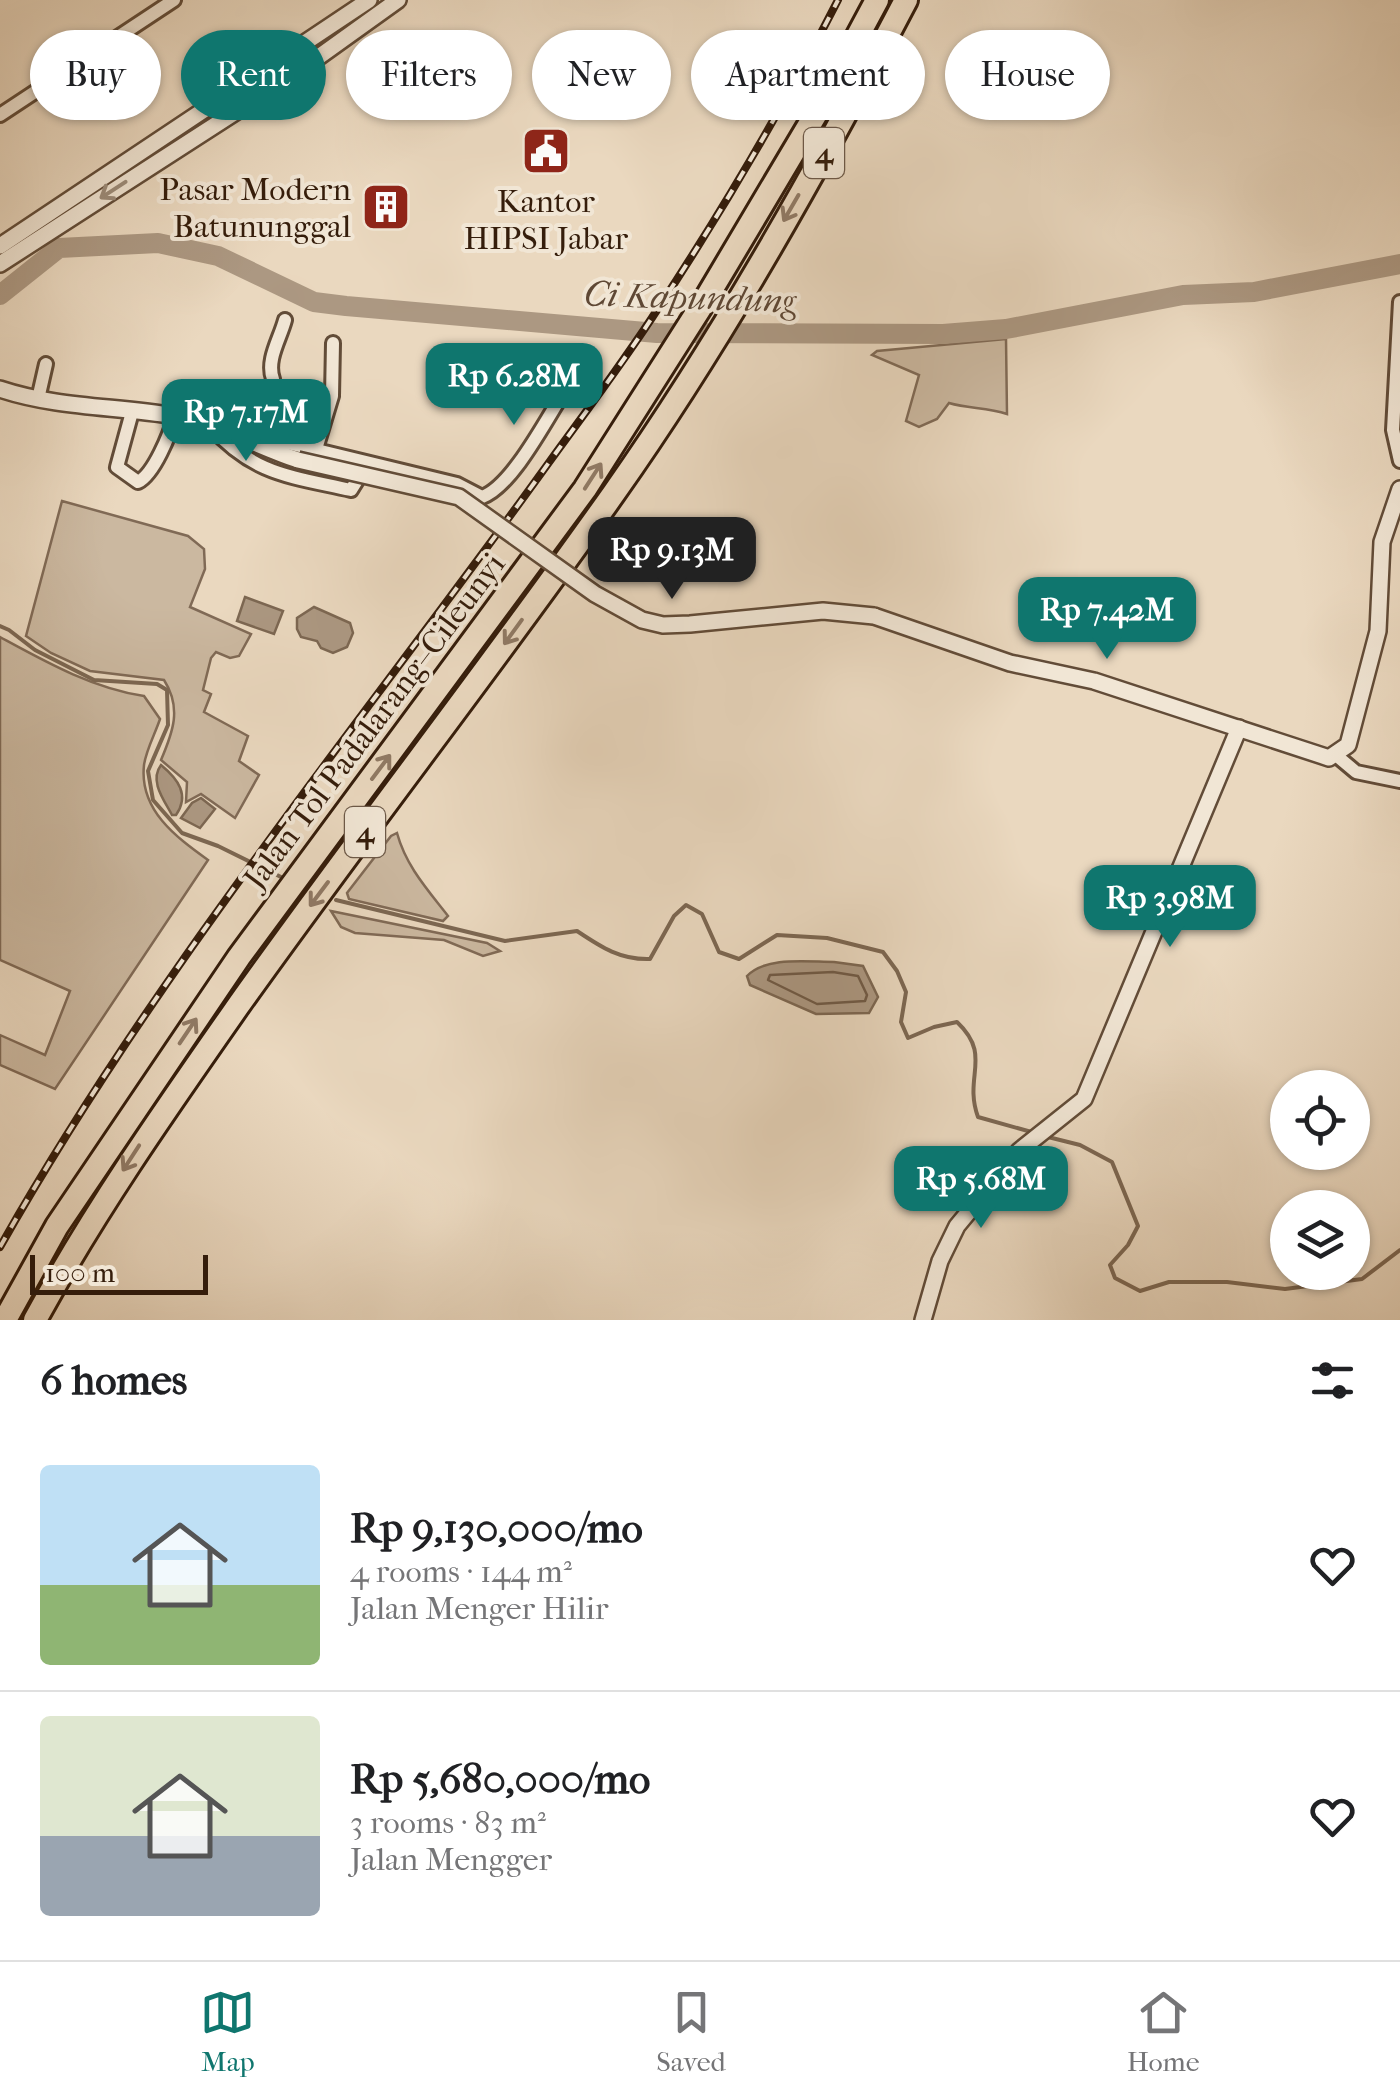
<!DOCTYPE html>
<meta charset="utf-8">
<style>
body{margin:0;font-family:"IM FELL French Canon",serif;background:#f6f6f6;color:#202124;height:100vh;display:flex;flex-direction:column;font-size:38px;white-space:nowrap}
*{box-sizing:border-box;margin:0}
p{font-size:32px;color:#757577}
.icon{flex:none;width:55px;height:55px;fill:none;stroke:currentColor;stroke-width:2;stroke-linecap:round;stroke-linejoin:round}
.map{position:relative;height:1320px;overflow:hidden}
.side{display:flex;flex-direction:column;background:#fff;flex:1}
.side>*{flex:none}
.guide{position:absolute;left:30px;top:30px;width:1340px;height:90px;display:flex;gap:20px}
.tools{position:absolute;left:1270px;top:1070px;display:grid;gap:20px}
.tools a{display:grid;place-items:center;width:100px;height:100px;border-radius:50%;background:#fff;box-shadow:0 2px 8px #0004;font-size:50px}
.scale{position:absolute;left:30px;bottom:25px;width:178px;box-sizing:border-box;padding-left:10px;border:5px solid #351d0b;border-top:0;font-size:28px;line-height:35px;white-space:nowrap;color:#351d0b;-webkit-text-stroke:8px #f1e6d5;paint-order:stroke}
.price{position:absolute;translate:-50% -85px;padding:0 22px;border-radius:20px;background:#0f766e;color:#fff;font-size:32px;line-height:65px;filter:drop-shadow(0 2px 5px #0008)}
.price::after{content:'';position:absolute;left:50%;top:60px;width:30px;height:22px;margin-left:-15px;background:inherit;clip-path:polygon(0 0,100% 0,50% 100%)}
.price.current{background:#222;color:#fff}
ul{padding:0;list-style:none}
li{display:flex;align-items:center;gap:30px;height:250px;padding:0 40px}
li+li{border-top:2px solid #e0e0e0}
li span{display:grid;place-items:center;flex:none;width:280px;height:200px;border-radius:10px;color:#555}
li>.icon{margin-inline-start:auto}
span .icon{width:120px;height:120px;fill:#fffc;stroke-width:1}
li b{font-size:42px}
h2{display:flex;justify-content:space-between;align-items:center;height:120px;padding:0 40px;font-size:42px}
.pill{padding:0 35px;border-radius:45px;background:#fff;box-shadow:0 2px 8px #0004;font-size:35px;line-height:90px}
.pill.current{background:#0f766e;color:#fff}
.tab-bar{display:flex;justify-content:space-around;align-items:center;height:140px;border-top:2px solid #e0e0e0;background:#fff;font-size:28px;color:#757577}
.tab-bar a{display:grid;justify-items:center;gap:5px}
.tab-bar .current{color:#0f766e}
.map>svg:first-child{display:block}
.green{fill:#cbb8a0;stroke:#806a56;stroke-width:2.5}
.water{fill:#ac9882;stroke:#7c6752;stroke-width:2.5}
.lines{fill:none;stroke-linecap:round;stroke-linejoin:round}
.shore{stroke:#705a46;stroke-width:2.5}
.stream{stroke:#7c6752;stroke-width:4}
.river{stroke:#ac9882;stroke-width:20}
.minor-casing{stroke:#624c38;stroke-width:18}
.tertiary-casing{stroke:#624c38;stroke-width:20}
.motorway-casing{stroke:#351d0b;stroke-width:28}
.minor{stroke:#f1e6d5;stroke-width:12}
.tertiary{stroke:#f1e6d5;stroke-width:15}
.motorway{stroke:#ead8bf;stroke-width:22}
.rail-casing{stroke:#351d0b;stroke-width:8}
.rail{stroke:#f1e6d5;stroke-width:4;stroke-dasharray:11;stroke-linecap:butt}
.tertiary-bridge-casing{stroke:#624c38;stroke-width:20;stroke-linecap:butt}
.tertiary-bridge{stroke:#f1e6d5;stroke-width:15}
.oneway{stroke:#9c8c7a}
.oneway2{stroke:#907a65}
.labels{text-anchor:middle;stroke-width:8;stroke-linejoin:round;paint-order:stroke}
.shield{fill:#f1e6d5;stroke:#6d5948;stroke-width:2.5}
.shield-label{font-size:30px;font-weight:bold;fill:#351d0b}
.poi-label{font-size:32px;fill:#351d0b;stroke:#f1e6d5;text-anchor:end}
.street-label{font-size:32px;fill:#351d0b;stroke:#f1e6d5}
.water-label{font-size:35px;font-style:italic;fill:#5f4835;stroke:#f1e6d5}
</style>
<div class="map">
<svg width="1400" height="1320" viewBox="0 0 1400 1320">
<rect width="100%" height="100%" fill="#ead8bf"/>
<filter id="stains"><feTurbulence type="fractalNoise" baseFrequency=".002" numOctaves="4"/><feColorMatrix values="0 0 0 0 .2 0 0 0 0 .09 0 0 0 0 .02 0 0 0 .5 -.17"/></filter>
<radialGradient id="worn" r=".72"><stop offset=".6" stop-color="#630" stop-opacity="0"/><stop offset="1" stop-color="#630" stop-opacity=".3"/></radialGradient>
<g class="green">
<path d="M1006 339 1007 414C987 407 969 409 949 403L937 419 919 427 906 421 919 375 872 355 877 351Z"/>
<path d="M62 501 188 536 204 549 205 569 190 607 251 634 239 656 230 658 216 652 211 658 203 690 211 694 204 712 248 736 239 761 259 775 235 818 201 794 186 802 187 782 161 760C173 732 182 708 164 680L90 671 51 653 26 636Z"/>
<path d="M0 637C46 662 92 688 144 696L160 719C155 734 146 750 144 765 139 810 176 837 208 860L55 1089 0 1065V1035L45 1055 70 991 0 960Z"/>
<path d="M397 833C406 866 427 889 448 916L443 921 349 899 347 893 391 836Z"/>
<path d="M331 911 487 943 500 951 483 956 444 940 355 933 341 927Z"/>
</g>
<g class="water">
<path d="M245 597 283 611 274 634 237 621Z"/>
<path d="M314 607 350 623 353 633 347 647 333 653 321 648 317 641 301 637 297 629V618Z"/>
<path d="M161 765C178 779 190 795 176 815H172C164 800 149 781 161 765Z"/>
<path d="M201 798 215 809 200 828 181 818 192 803Z"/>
<path d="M834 962 863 966 878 997 869 1013 816 1014 750 985 747 976C766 956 808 962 834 962Z"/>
</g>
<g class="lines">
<path class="shore" d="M833 972 858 976 867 995 865 1001 817 1004 768 980 770 975Z"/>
<g class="stream">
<path d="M0 626 9 630 35 650 94 680 157 684 167 690 168 725 148 771 153 800 182 833 218 846 281 877"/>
<path d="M336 900 505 941 577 931C601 947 620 960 650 959L674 916 686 905 702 914 719 952 739 959 777 935 827 938 883 952 897 971 906 992 901 1022 908 1038 934 1027 957 1022C993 1056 963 1076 978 1117L1035 1133"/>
<path d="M1044 1136 1080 1145 1112 1162 1138 1226 1128 1245 1110 1265 1115 1278 1140 1291 1169 1282H1227L1285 1289 1362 1279 1400 1250"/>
</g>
<path class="river" d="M0 295 59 248 158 243 218 256 314 302 346 306 657 333 943 334 1006 329 1183 295 1254 292 1400 264"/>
<g class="minor-casing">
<g id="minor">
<path d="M0 115 174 0"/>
<path d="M1400 302 1393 430 1400 461"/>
<path d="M38 399 46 364"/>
<path d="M132 412 117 467 138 482C154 474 170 434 175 416"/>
<path d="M210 426C254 475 289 476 351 490L364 469"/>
<path d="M246 433 457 484 482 497C513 486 548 416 567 387"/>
<path d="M255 436 273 379C266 360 280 339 285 320"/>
<path d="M316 449 332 396 333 343"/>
<path d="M1337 756 1356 772 1400 781"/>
</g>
</g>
<g class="tertiary-casing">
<g id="tertiary">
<path d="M0 246 369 0"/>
<path d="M0 264 299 71 398 0"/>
<path d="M0 389C57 408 116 406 175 416 219 424 256 446 298 460"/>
<path d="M874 616 1010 663 1094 681 1329 758 1348 745 1378 631 1382 542 1400 489"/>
<path d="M923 1320 940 1261 957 1226 1019 1151 1084 1099 1239 728"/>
</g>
</g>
<g class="motorway-casing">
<g id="motorway">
<path d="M5 1320 57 1226 239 957 585 489 707 297 817 112 877 0"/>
<path d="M35 1320C95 1210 166 1109 238 1006 361 833 492 666 614 493 724 337 818 168 906 0"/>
</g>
</g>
<use href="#minor" class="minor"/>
<use href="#tertiary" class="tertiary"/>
<use href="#motorway" class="motorway"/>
<g class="rail-casing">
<path id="rail" d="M0 1247C158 967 363 721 550 461 587 410 625 360 659 307 724 208 784 106 838 0"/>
</g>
<use href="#rail" class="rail"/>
<g class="tertiary-bridge-casing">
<path id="tertiary-bridge" d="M298 460 459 497 595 594 642 620 663 625 690 624 823 611 874 616"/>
</g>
<use href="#tertiary-bridge" class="tertiary-bridge"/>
</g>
<defs><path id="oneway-shaft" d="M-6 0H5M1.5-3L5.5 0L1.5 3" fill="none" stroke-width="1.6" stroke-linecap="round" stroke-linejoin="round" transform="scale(2.5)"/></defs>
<use class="oneway" href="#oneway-shaft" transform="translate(113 190) rotate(147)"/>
<g class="oneway2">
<use href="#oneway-shaft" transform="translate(791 208) rotate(120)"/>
<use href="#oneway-shaft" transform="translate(593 476) rotate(-57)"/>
<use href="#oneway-shaft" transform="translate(513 632) rotate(126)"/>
<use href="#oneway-shaft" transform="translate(381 767) rotate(-53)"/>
<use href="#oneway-shaft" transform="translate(319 894) rotate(127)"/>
<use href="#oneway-shaft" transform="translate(188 1031) rotate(-56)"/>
<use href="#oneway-shaft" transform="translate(131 1158) rotate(123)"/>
</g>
<defs>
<g id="civic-square" transform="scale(2.5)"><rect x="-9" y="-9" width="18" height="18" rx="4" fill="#8f2418" stroke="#f1e6d5"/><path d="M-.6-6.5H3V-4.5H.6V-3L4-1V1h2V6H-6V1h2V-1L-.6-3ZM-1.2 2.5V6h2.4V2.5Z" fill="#fff"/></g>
<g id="building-square" transform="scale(2.5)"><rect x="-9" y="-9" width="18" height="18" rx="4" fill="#8f2418" stroke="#f1e6d5"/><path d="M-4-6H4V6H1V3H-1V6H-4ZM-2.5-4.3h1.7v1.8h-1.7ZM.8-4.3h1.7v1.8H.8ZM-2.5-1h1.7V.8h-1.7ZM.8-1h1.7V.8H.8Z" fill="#fff"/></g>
</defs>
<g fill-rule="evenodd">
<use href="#civic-square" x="546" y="151"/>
<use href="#building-square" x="386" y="207"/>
</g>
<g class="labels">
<g class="shield">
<rect x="804" y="128" width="40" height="50" rx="8"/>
<rect x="345" y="807" width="40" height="50" rx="8"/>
</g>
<g class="shield-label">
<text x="824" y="163">4</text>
<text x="365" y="842">4</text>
</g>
<g class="poi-label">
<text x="351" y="200">Pasar Modern<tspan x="351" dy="37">Batununggal</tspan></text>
<text x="546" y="212" text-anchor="middle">Kantor<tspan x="546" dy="37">HIPSI Jabar</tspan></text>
</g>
<g class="street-label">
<text transform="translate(374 721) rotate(-53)" y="11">Jalan Tol Padalarang–Cileunyi</text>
</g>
<g class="water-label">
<text transform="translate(690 297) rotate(2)" y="12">Ci Kapundung</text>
</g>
</g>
<rect width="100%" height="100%" filter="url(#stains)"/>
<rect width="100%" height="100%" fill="url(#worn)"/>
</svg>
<div class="tools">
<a><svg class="icon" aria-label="locate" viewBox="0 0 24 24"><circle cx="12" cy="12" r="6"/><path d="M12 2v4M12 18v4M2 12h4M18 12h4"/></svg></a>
<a><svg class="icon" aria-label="layers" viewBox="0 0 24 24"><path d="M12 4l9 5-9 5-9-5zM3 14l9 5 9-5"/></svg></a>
</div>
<div class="scale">100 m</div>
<b class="price" style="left:514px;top:428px">Rp 6.28M</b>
<b class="price" style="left:246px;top:464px">Rp 7.17M</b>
<b class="price current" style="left:672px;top:602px">Rp 9.13M</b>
<b class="price" style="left:1107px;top:662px">Rp 7.42M</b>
<b class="price" style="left:1170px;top:950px">Rp 3.98M</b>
<b class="price" style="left:981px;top:1231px">Rp 5.68M</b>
<div class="guide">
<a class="pill">Buy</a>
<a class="pill current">Rent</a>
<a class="pill">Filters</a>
<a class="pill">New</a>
<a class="pill">Apartment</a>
<a class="pill">House</a>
</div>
</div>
<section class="side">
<h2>6 homes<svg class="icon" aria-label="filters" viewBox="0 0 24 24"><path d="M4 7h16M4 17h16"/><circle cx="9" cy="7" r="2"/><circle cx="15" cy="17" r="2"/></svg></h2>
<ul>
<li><span style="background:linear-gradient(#bfe0f5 60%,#8fb573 0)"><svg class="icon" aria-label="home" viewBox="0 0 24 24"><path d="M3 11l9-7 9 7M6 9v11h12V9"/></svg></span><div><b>Rp 9,130,000/mo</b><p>4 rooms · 144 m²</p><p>Jalan Menger Hilir</p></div><svg class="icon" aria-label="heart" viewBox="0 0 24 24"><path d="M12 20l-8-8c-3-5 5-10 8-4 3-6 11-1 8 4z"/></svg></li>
<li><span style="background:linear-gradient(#dfe7d0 60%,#9aa5b1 0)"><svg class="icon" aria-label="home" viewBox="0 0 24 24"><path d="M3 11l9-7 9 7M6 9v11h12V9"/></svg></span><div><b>Rp 5,680,000/mo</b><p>3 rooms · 83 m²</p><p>Jalan Mengger</p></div><svg class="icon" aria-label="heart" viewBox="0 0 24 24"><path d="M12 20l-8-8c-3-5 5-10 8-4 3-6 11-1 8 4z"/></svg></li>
</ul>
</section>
<nav class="tab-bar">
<a class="current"><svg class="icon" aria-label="map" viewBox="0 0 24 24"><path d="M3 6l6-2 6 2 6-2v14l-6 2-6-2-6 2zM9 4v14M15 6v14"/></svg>Map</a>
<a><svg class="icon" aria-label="saved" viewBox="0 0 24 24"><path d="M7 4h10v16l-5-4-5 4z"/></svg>Saved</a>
<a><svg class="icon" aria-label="home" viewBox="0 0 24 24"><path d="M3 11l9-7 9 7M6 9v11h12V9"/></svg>Home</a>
</nav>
